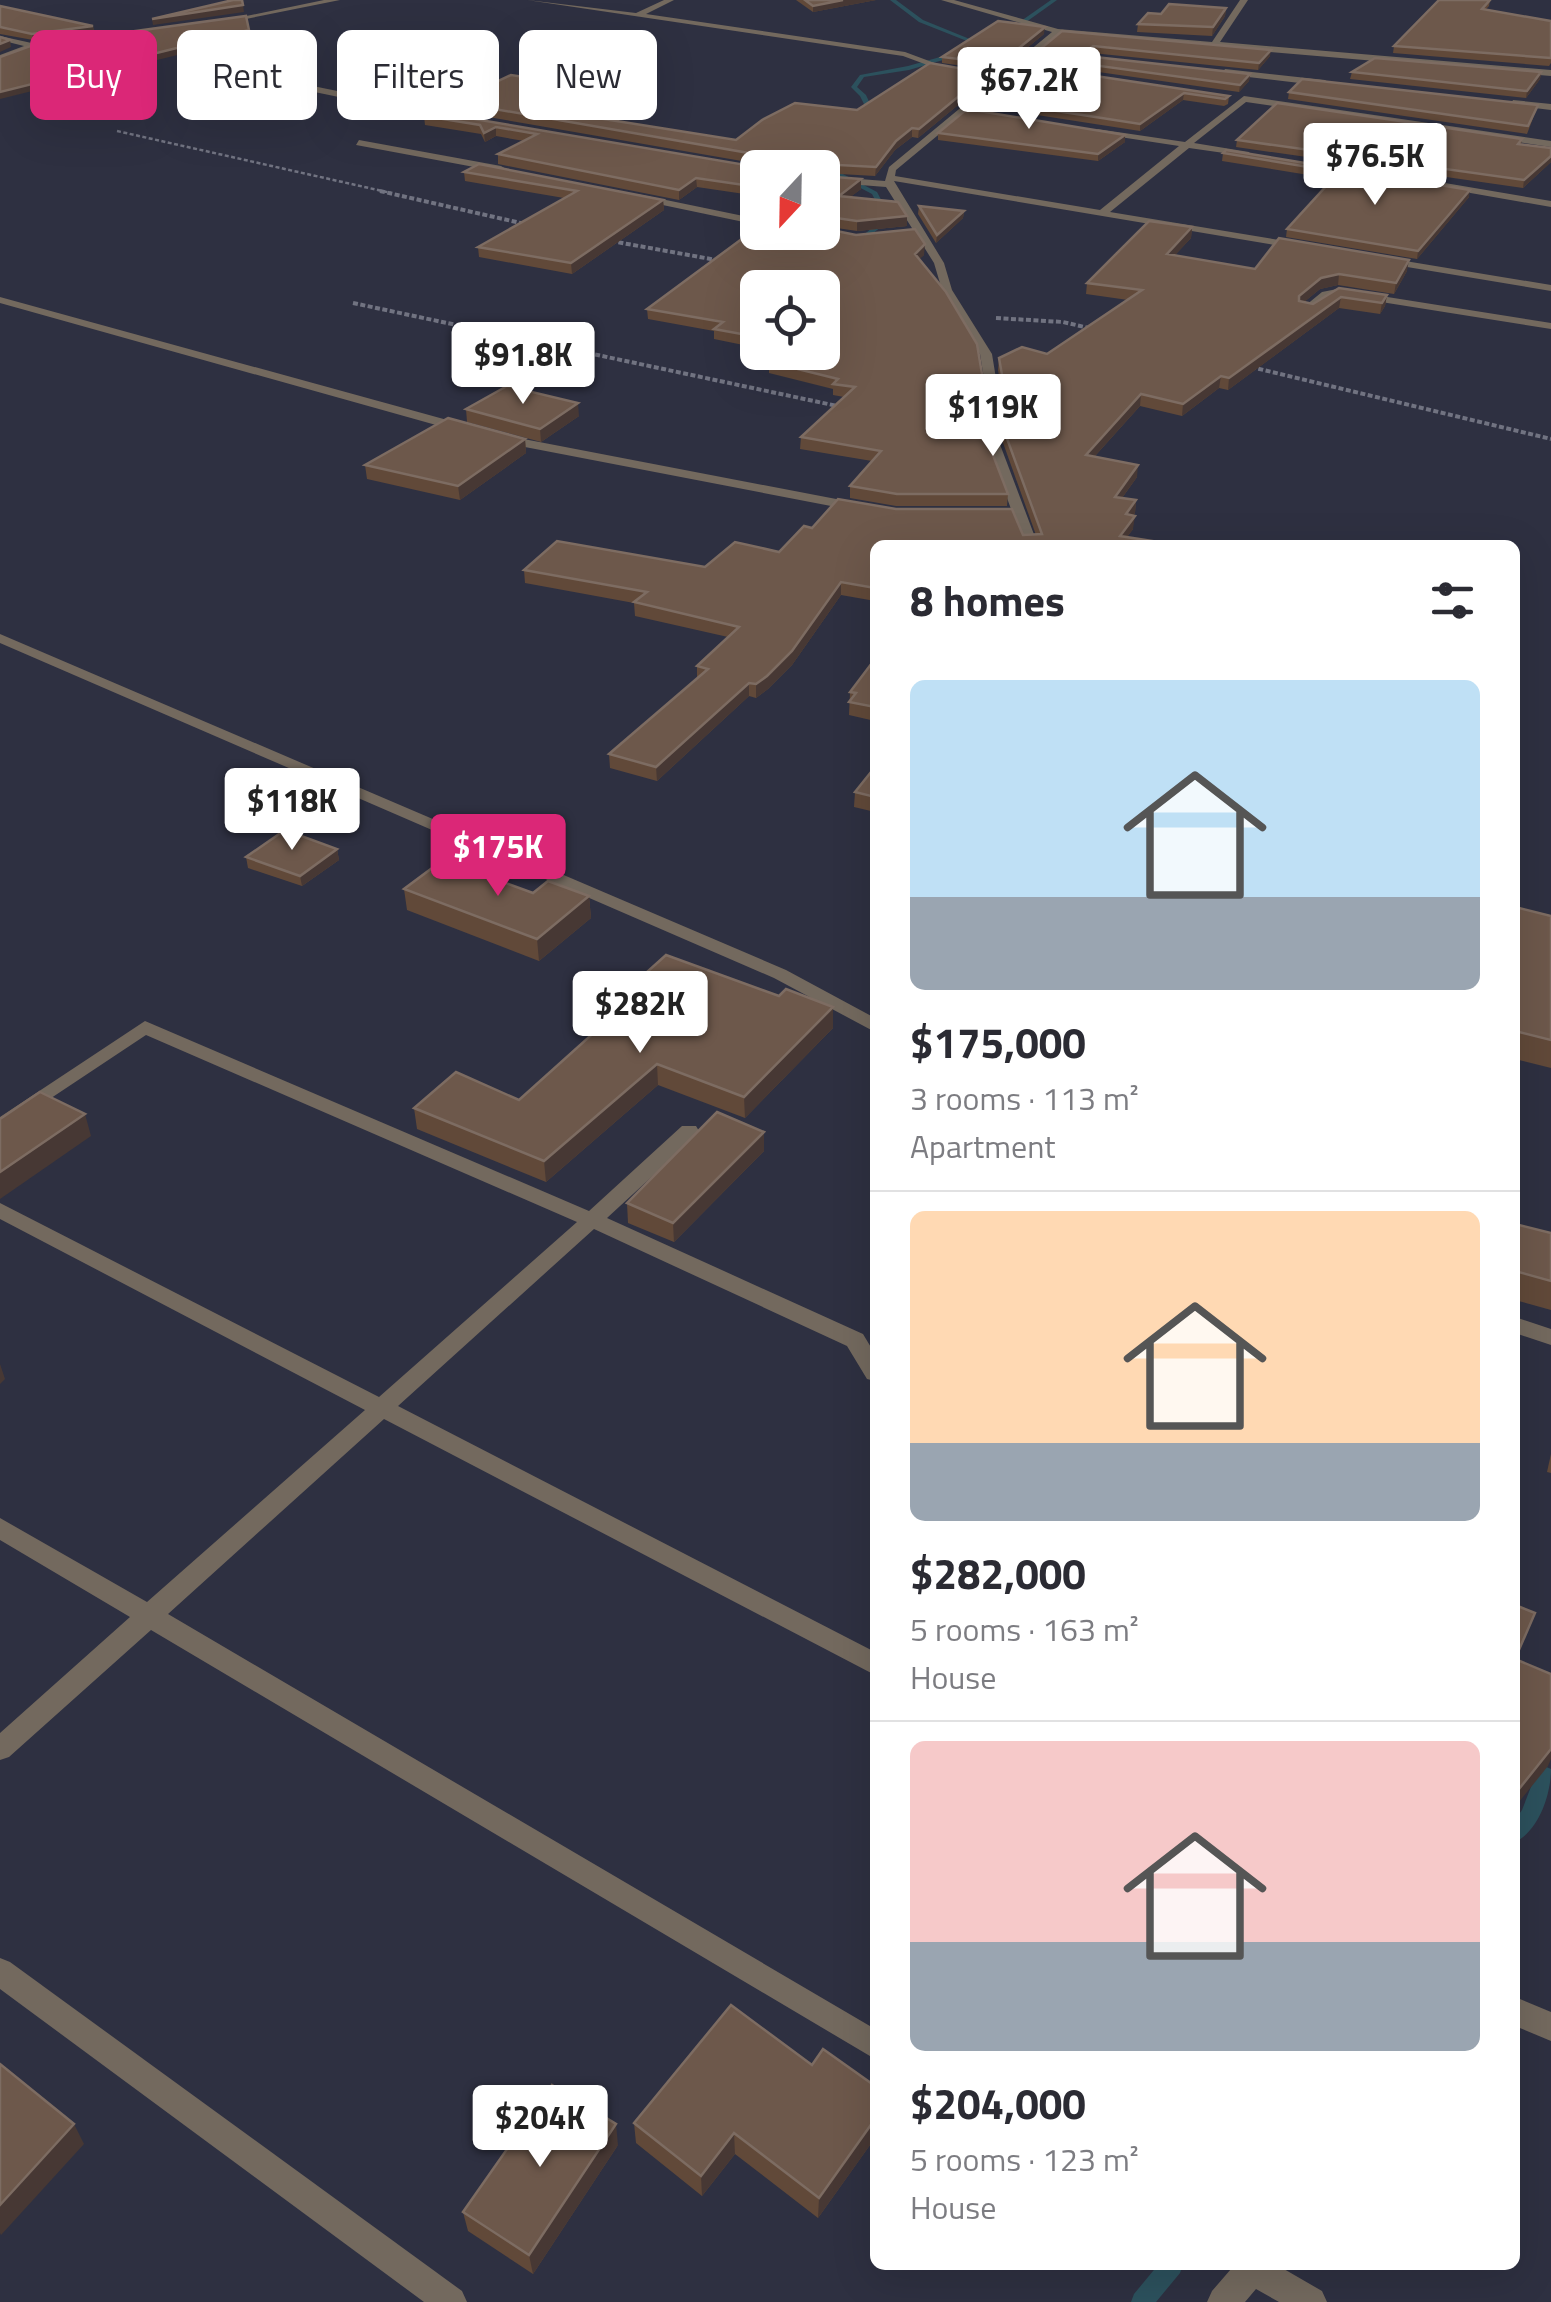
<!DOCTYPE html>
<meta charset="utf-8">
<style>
body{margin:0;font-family:"Titillium Web",sans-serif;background:#f7f7f7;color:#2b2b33;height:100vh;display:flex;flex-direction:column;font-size:38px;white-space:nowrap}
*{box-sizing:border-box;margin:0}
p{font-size:32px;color:#7c7c81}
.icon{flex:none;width:55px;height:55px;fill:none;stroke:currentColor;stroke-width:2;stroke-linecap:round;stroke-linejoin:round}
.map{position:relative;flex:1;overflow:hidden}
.details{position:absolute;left:870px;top:540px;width:650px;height:1730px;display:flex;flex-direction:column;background:#fff;border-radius:15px;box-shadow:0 10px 40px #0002}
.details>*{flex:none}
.hud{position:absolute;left:30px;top:30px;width:690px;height:90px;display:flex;gap:20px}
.needle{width:65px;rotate:202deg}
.tools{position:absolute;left:740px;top:150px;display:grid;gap:20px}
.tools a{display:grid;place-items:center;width:100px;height:100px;border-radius:15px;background:#fff;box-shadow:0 10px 40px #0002;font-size:50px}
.price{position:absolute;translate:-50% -85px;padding:0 22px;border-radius:10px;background:#fff;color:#222;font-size:32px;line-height:65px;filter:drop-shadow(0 2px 5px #0008)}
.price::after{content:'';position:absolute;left:50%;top:60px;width:30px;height:22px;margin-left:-15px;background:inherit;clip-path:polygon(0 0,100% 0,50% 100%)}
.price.on{background:#db2777;color:#fff}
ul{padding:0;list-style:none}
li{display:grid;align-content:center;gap:20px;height:530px;padding:0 40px}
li+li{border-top:2px solid #e1e1e2}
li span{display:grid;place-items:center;height:310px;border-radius:15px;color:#555}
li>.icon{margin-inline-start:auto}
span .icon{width:180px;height:180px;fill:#fffc;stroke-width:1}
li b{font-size:42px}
h2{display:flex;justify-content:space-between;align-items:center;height:120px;padding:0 40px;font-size:42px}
.chip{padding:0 35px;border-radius:15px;background:#fff;box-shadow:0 10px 40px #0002;font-size:35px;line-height:90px}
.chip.on{background:#db2777;color:#fff}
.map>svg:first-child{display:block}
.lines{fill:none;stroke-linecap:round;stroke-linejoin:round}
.stream{fill:#2c515d;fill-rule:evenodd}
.path-far1{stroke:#717381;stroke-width:2.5;stroke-dasharray:4 2.5;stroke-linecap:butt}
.path{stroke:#717381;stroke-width:4;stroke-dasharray:5 2.5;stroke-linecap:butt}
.street{fill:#73695e;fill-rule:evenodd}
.wall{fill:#614939}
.shaded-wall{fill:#473834}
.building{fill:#6d584b;stroke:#7d6c62;stroke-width:2.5}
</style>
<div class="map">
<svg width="1551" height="2302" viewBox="0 0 1551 2302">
<rect width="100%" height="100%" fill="#2e3041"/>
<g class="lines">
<g class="stream">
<path d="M890 0H896L923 20 982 44 977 45 919 22Z"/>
<path d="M1051 0H1057L1015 30H1011V28Z"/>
<path d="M958 52 960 55 909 70 864 77 857 87 866 95 873 110 862 119 857 118 867 110 860 96 851 87 860 75 908 66Z"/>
<path d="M829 161H833L839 172 877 192 888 213 882 226 857 246 851 245 877 224 882 213 872 194 834 174Z"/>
<path d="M1515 1753 1551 1769C1551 1794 1539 1831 1515 1842V1820L1522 1810 1534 1779 1515 1770Z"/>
<path d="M1158 2265H1183L1180 2273 1156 2302H1131L1134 2294Z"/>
</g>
<path class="path-far1" d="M117 131 391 193"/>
<g class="path">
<path d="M380 191 525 224"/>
<path d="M611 241 722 261"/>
<path d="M353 303 842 407"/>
<path d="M996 318 1063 322 1093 329"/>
<path d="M1251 367 1551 439"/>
</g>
<g class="street">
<path d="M324 0H340L221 24 217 22Z"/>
<path d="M527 0 636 13 664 0H674L646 14 905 52 956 71 949 73 903 56Z"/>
<path d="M941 0H954L1058 29 1212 42 1240 0H1248L1220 42 1551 70V76L1060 34 896 170 895 176 1100 210 1179 146 1100 134 1097 129 1185 142 1244 96 1551 141V147L1246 102 1194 143 1249 152 1252 157 1189 148 1110 212 1303 244 1299 249 894 181 944 263 952 290 992 354 999 397 993 426 1038 545H1024L981 426 987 397 980 354 942 290 934 263 886 187 822 182V176L885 181 889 167 1052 32Z"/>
<path d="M0 36 36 44 37 46 0 60V55L24 46 0 40Z"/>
<path d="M230 69 455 115 459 118 455 121 227 74Z"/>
<path d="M1225 69 1325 80 1329 83 1325 86 1222 74Z"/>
<path d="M1513 100 1551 104V110L1510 105Z"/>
<path d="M359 140 501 166 506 169 501 172 356 145Z"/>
<path d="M1445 183 1551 201V207L1442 188Z"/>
<path d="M637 194 758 219V225L634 199Z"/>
<path d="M1381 257 1551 285V291L1377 262Z"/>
<path d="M1337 289 1551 323V329L1337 295 1329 297 1309 312 1300 310 1322 292Z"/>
<path d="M0 297 469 426 471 429 461 432 0 303Z"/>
<path d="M503 435 857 503 864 507 857 511 499 442V436Z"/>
<path d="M0 634 786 970 875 1018V1032L774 978 0 643Z"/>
<path d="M145 1021 589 1211 682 1126H696L699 1131 696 1136 607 1218 863 1334 875 1354V1381L867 1379 847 1346 594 1229 398 1406 875 1652V1675L384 1419 168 1614 875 2029V2059L151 1630 9 1757 0 1760V1733L130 1617 0 1540V1518L147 1602 365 1410 0 1219V1203L379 1397 577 1222 146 1035 0 1132V1117Z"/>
<path d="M1515 1317 1551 1329V1345L1515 1333Z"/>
<path d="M0 1958 10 1962 462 2291 467 2302H424L0 1989Z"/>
<path d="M1515 1997 1551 2012V2041L1515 2026Z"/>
<path d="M1229 2265H1277L1322 2291 1327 2302H1279L1256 2289 1245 2302H1207L1212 2291 1231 2269Z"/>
</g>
</g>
<g class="wall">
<path d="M796 0H876L813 12Z"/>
<path d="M1490 0 1489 6 1486 9 1551 21V63L1549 66 1393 53 1394 46Z"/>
<path d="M0 6 93 26 94 33 33 40 0 34Z"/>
<path d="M1226 8 1225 16 1212 36 1137 32 1138 24 1161 14Z"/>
<path d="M1062 31 1270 56 1258 70 1092 53 1095 57 1250 74 1249 81 1239 92 1056 66 1053 69 1229 96 1228 104 1224 106 1183 100 1140 131 980 106V99Z"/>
<path d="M1044 34 999 71 942 63V57Z"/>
<path d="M1352 72H1541L1540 79 1526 98 1350 79Z"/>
<path d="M626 74 595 89 643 105 617 121 736 140 857 110 986 82 918 138 912 137 895 150 875 176 822 173V168H758V196L697 187 679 200 498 164V154L524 141 496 136 485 142 481 134 425 125 424 116 757 167 759 164 454 111V102L524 77Z"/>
<path d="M1289 92 1538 105 1527 134 1288 99Z"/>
<path d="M938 133 1125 142 1098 161 938 140Z"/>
<path d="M1522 139 1521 144 1551 148V162L1523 188 1236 147 1237 140Z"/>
<path d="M1226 150 1469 197 1417 259 1286 237 1287 229 1333 179 1222 161 1223 153Z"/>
<path d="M464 172 663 200 664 210 572 274 479 257 478 247 564 198 465 181Z"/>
<path d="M822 176 861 179V189L850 197 907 216V226L857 231 823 226Z"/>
<path d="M919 206 964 211 963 218 936 243 918 214Z"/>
<path d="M1192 227 1191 238 1174 256 1255 269 1407 271 1394 294 1338 285 1320 289 1304 302 1313 304 1339 288 1387 295 1385 306 1380 314 1339 308 1228 390 1219 388 1182 416 1140 406 1095 456 1137 477 1122 498 1136 500 1135 513 1133 516V529L1127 537 875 545V601L841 595 792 665 768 689 756 698 749 696 657 781 610 768 609 754 697 678V666L728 637 635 616 634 603 525 583 524 570 705 567 779 552 812 528 1036 535 997 426 1002 393 998 370 999 358 1047 354 1128 300 1086 294 1087 283Z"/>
<path d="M924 255 919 259 983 397 979 418 1008 494 1007 506H896L850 498V486L872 461 800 449 801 437 844 397 833 395V389L769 373V362L822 352 758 288V348L714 339V331L648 319 647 309Z"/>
<path d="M466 409 579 416 541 442 467 422Z"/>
<path d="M525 439 526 453 460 500 367 479 365 465Z"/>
<path d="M875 659V721L849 715 850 692Z"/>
<path d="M875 767V812L854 807 855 792Z"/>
<path d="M337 849 339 860 302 886 248 868 246 857Z"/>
<path d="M404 889 589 896 591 918 539 961 407 910Z"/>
<path d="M1515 907 1551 916V1068L1515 1059Z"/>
<path d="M618 998 833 1028 745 1118 658 1085 546 1182 417 1129 414 1108 519 1100 618 1011Z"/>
<path d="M764 1132V1151L674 1242 628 1223 627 1203Z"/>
<path d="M1515 1224 1551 1233V1310L1515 1300Z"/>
<path d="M1551 1454V1473L1547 1472Z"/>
<path d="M812 2065 875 2086V2138L818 2218 735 2154 702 2196 636 2143 634 2123Z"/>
<path d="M618 2145 533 2274 468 2231 463 2212Z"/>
</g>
<g class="shaded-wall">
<path d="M843 0H876L813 12V6Z"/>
<path d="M243 5 244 12 153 25 152 19Z"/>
<path d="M1226 8 1225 16 1212 36 1213 27Z"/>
<path d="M93 26 94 33 33 40 32 34Z"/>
<path d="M1045 27 1044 34 999 71V64Z"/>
<path d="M249 30 250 37 0 99V92Z"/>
<path d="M10 40 11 47 0 52V44Z"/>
<path d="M1271 50 1270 56 1258 70 1259 63Z"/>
<path d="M626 65V74L581 96 580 87Z"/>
<path d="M1541 72 1540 79 1526 98 1527 91Z"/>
<path d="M987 73 986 82 918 138 919 129Z"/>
<path d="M1250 74 1249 81 1239 92 1240 85Z"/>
<path d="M1184 93 1183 100 1140 131V124Z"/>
<path d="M643 96V105L605 129 604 119Z"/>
<path d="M496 127V136L485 142 484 133Z"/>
<path d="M912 128V137L895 150 875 176 876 167 896 141Z"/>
<path d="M1125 135V142L1098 161V154Z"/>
<path d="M1551 156V162L1523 188 1524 180Z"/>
<path d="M696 178 697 187 679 200V190Z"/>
<path d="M861 179V189L839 206V196Z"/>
<path d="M1470 190 1469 197 1417 259 1418 251Z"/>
<path d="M663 200 664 210 572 274 571 263Z"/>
<path d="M964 211 963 218 936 243 937 235Z"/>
<path d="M907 216V226L857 231V221Z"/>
<path d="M1192 227 1191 238 1166 265 1167 254Z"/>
<path d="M925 244 924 255 914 264 915 254Z"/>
<path d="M1409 260 1407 271 1394 294 1396 283Z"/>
<path d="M1339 274 1338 285 1320 289 1298 307 1299 296 1321 278Z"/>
<path d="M1387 295 1385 306 1380 314 1382 303Z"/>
<path d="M1341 297 1339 308 1228 390 1229 378Z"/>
<path d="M1221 376 1219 388 1182 416 1183 404Z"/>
<path d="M1141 394 1140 406 1085 467 1086 455Z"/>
<path d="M578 403 579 416 541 442 540 429Z"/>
<path d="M525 439 526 453 460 500 458 486Z"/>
<path d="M1138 465 1137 477 1114 509 1115 497Z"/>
<path d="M1136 500 1135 513 1124 527 1126 514Z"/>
<path d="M1135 516 1133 529 1121 545 1120 536Z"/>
<path d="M841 582V595L792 665 768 689 756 698V684Z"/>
<path d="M749 683V696L657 781 656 767Z"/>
<path d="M337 849 339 860 302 886 300 876Z"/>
<path d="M589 896 591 918 539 961 537 939Z"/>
<path d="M833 1007V1028L745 1118 744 1097Z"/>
<path d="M657 1064 658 1085 546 1182 544 1161Z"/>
<path d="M85 1114 91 1136 0 1199V1172Z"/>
<path d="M764 1132V1151L674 1242 673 1223Z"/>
<path d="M0 1364 5 1379 0 1384Z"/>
<path d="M1551 1749V1759L1548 1766 1515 1807V1794Z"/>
<path d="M875 2119V2138L818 2218 819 2198Z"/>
<path d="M74 2124 84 2144 1 2235 0 2233V2205Z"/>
<path d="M616 2124 618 2145 533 2274 529 2255Z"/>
<path d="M734 2133 735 2154 702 2196 701 2176Z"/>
</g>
<g class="building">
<path d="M233 0H242L243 5 152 19Z"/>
<path d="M805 0H843L813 6Z"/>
<path d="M1439 0H1490L1482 9 1551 21V58L1394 46Z"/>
<path d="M1169 4 1226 8 1213 27 1138 24 1148 13 1161 14Z"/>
<path d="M0 6 93 26 32 34 0 27Z"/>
<path d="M246 16 249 30 0 92V57L33 45Z"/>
<path d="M998 21 1045 27 999 64 942 57Z"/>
<path d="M1062 31 1271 50 1259 63 1093 46 1089 49 1095 57 1250 74 1240 85 1056 60 1049 69 1229 96 1225 99 1184 93 1140 124 980 99Z"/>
<path d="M0 37 10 40 0 44Z"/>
<path d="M561 57 626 65 580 87 643 96 604 119 736 140 762 120 795 103 857 110 930 63 987 73 919 129 912 128 896 141 876 167 820 164V168H758V187L696 178 679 190 498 154 537 134 496 127 484 133 480 125 424 116 433 112 757 167 763 159 760 155 454 102 511 75 524 77Z"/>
<path d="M1375 58 1541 72 1527 91 1352 72Z"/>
<path d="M1302 79 1538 105 1528 126 1289 92Z"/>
<path d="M1277 103 1522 139 1518 144 1551 148V156L1524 180 1237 140Z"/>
<path d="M967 109 1125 135 1098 154 938 133Z"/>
<path d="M1226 150 1470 190 1418 251 1287 229 1339 172 1223 153Z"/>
<path d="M479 164 663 200 571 263 478 247 577 191 464 172Z"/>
<path d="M822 176 861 179 839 196 898 202 907 216 857 221 822 216Z"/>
<path d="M919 206 964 211 937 235Z"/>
<path d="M1149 221 1192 227 1167 254 1255 269 1279 238 1409 260 1396 283 1339 274 1321 278 1299 296V301L1313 304 1339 288 1387 295 1382 303 1341 297 1229 378 1221 376 1183 404 1141 394 1086 455 1138 465 1115 497 1136 500 1126 514 1135 516 1120 536 1178 545H875V588L841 582 792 651 767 676 756 684 749 683 656 767 609 754 708 669 697 666 739 627 634 602 647 592 524 570 557 541 705 567 735 542 779 552 804 526 812 528 838 499 896 509H1012L1023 535 1042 534 998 414 1004 386 999 358 1022 347 1047 354 1142 290 1087 283Z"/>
<path d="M758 227V232H822V228L856 235 915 229 925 244 915 254 946 292 977 344 984 386 978 416 1008 494H897L850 486 881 451 801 437 855 387 833 384 838 379 769 362 782 352H822V288H758V337L714 329 723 322 647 309Z"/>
<path d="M507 386 578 403 540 429 466 409Z"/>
<path d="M448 418 525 439 458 486 365 465Z"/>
<path d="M875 659V707L849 702 856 693 850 692Z"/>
<path d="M875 767V797L855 792Z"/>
<path d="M285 830 337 849 300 876 246 857Z"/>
<path d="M443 860 533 893 548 881 589 896 537 939 404 889Z"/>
<path d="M1515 907 1551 916V1040L1515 1031Z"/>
<path d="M666 955 779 996 786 989 833 1007 744 1097 657 1064 544 1161 414 1108 456 1072 519 1100 628 1002 618 998Z"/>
<path d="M40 1092 85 1114 0 1172V1119Z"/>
<path d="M717 1112 764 1132 673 1223 627 1203Z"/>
<path d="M1515 1224 1551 1233V1281L1515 1271Z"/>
<path d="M1515 1605 1535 1613 1515 1659 1551 1674V1749L1515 1794Z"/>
<path d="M731 2005 812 2065 823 2049 875 2086V2119L819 2198 734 2133 701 2176 634 2123Z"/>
<path d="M0 2064 74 2124 0 2205Z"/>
<path d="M552 2085 616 2124 529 2255 463 2212Z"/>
</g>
</svg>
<div class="tools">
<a><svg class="needle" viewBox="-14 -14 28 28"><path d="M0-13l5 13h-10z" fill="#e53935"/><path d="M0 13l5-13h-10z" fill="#7c7c81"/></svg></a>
<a><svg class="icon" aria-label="locate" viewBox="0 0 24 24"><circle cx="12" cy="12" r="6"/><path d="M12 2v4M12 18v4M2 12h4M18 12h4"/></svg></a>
</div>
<b class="price" style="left:1029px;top:132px">$67.2K</b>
<b class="price" style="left:1375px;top:208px">$76.5K</b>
<b class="price" style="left:523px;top:407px">$91.8K</b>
<b class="price" style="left:993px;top:459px">$119K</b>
<b class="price" style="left:292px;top:853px">$118K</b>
<b class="price on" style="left:498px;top:899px">$175K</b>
<b class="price" style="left:640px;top:1056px">$282K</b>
<b class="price" style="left:540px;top:2170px">$204K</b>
<div class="hud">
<a class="chip on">Buy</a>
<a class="chip">Rent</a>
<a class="chip">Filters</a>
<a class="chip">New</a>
</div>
<section class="details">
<h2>8 homes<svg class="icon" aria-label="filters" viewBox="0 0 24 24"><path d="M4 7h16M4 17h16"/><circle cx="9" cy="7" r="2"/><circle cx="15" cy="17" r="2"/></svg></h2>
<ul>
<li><span style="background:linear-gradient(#bfe0f5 70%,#9aa5b1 0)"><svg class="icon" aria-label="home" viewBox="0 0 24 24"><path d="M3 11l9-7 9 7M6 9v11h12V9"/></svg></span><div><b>$175,000</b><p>3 rooms · 113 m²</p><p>Apartment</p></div></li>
<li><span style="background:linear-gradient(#ffd9b3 75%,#9aa5b1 0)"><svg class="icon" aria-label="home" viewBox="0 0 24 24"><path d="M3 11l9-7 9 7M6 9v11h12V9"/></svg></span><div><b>$282,000</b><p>5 rooms · 163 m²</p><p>House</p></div></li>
<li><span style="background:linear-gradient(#f6c9c9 65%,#9aa5b1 0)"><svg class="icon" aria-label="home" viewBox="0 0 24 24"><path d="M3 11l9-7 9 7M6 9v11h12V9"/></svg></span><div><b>$204,000</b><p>5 rooms · 123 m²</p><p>House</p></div></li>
</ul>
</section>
</div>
